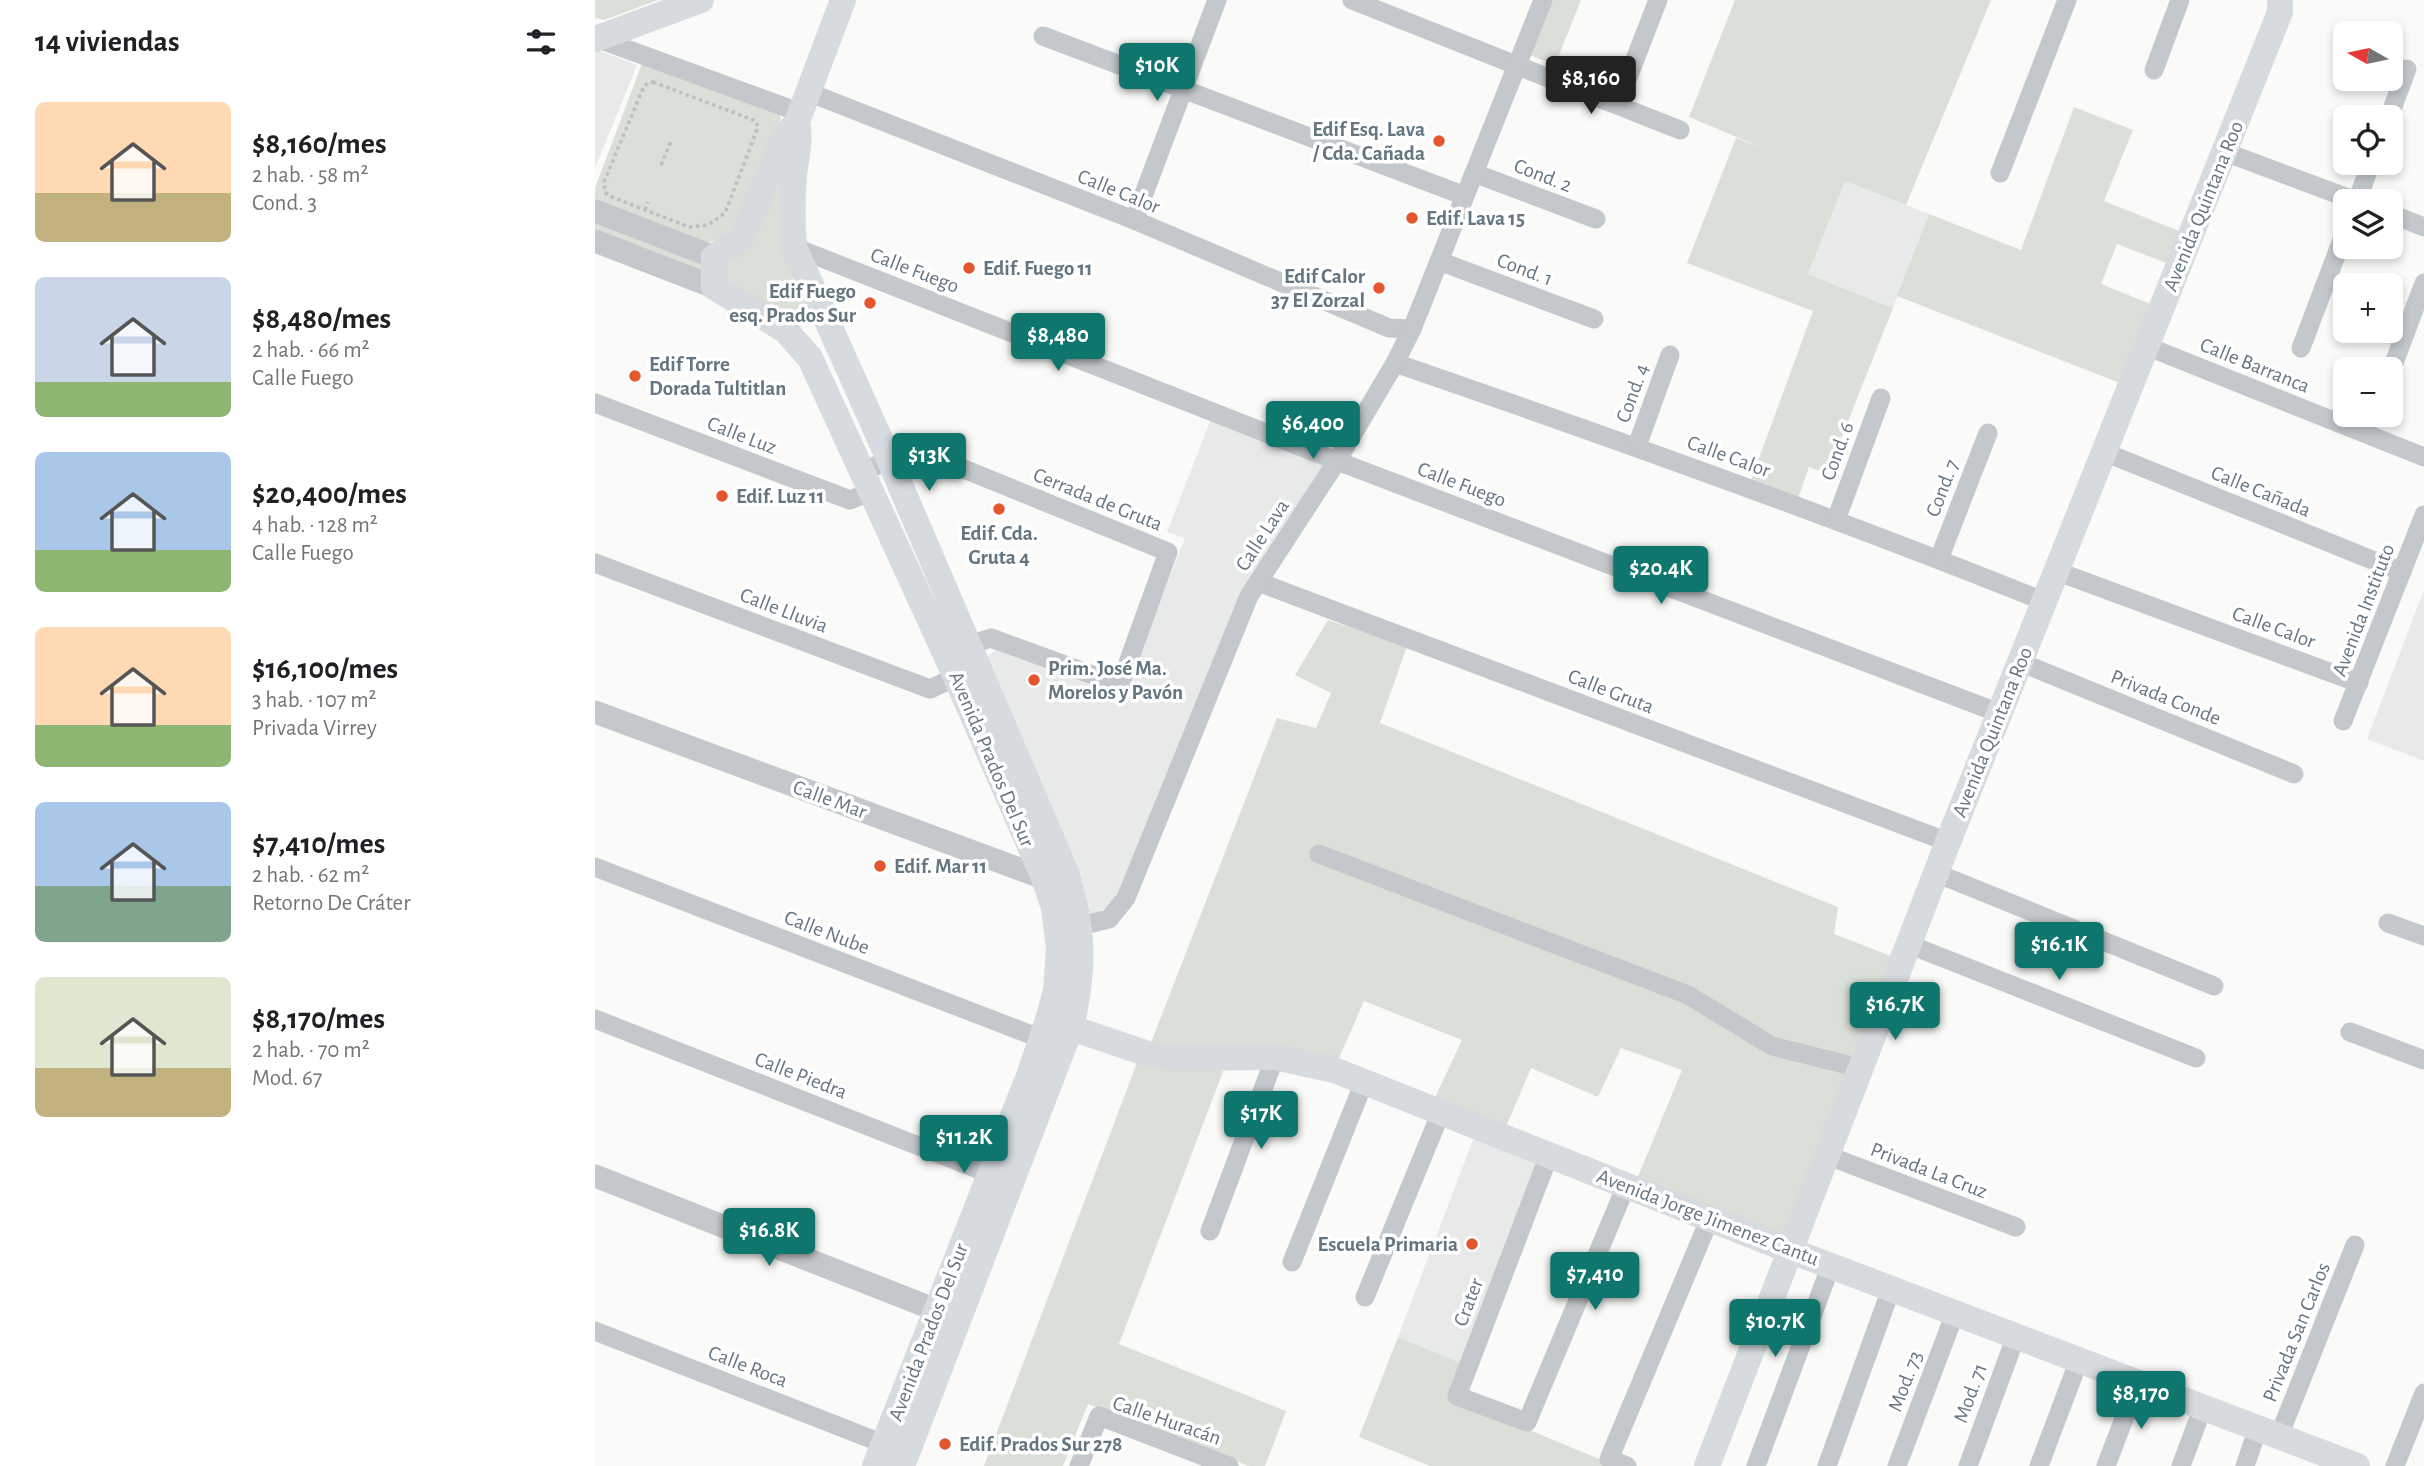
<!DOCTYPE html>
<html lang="es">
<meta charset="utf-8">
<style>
body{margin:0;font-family:"Alegreya Sans",sans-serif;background:#f6f6f6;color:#202124;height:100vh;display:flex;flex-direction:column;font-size:26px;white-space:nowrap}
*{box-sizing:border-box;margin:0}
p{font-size:23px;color:#757577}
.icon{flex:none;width:38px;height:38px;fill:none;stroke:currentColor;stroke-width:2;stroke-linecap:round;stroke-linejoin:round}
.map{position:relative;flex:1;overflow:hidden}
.sheet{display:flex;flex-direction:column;background:#fff;width:595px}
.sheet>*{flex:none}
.needle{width:46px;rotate:279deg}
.tools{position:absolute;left:1738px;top:21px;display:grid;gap:14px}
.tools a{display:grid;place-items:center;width:70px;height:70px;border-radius:10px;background:#fff;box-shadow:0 4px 10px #0003;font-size:35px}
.price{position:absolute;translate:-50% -60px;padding:0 16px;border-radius:7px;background:#0f766e;color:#fff;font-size:23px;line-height:46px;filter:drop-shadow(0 2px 4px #0008)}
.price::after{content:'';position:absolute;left:50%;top:42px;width:21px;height:16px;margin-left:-10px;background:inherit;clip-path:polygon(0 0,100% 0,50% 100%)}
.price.active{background:#222;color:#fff}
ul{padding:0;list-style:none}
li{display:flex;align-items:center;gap:21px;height:175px;padding:0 35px}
li span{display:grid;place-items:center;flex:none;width:196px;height:140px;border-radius:10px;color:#555}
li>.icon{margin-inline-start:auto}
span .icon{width:84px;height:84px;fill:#fffc;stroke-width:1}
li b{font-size:30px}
h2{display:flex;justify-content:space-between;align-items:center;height:84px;padding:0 35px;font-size:30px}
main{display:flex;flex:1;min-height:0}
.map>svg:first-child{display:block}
.built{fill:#e8e9e9}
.green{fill:#dadfd7}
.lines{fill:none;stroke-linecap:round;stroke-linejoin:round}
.path{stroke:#bbbfc2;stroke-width:3.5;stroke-dasharray:3.5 3.5;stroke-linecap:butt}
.minor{stroke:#c3c8cc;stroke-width:19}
.tertiary{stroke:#c3c8cc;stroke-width:23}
.secondary{stroke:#d6dbdf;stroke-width:26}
.poi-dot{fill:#e4572e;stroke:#fff;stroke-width:2.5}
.labels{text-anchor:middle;stroke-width:7;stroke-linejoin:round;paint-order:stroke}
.poi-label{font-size:21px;font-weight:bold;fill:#657683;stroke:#fff;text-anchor:start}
.street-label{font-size:21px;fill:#657683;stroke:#fff}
</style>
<main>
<section class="sheet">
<h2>14 viviendas<svg class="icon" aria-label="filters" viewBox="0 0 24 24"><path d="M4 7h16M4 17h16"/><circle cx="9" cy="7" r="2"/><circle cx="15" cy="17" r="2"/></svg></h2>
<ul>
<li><span style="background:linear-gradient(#ffd9b3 65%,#c2b280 0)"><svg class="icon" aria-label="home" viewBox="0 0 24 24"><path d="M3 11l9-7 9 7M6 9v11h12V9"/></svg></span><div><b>$8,160/mes</b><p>2 hab. · 58 m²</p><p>Cond. 3</p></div></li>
<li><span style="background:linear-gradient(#c9d6e8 75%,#8fb573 0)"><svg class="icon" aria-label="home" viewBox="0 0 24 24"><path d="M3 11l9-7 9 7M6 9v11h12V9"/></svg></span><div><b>$8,480/mes</b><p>2 hab. · 66 m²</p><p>Calle Fuego</p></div></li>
<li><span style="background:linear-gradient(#a9c7e8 70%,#8fb573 0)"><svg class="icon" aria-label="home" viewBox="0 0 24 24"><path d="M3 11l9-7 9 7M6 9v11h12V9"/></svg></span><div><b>$20,400/mes</b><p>4 hab. · 128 m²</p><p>Calle Fuego</p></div></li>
<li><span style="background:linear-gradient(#ffd9b3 70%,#8fb573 0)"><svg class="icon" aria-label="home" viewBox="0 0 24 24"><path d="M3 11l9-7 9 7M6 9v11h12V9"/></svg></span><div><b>$16,100/mes</b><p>3 hab. · 107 m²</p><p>Privada Virrey</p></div></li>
<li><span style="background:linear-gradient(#a9c7e8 60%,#7fa58c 0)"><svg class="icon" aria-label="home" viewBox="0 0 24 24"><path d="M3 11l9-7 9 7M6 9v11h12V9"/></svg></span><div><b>$7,410/mes</b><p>2 hab. · 62 m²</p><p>Retorno De Cráter</p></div></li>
<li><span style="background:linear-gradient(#dfe7d0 65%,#c2b280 0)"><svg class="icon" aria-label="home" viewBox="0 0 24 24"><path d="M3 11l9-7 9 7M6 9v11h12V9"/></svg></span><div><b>$8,170/mes</b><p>2 hab. · 70 m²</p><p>Mod. 67</p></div></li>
</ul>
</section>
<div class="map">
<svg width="1829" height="1466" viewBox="0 0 1829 1466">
<rect width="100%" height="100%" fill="#fafaf8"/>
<g class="built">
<path d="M3 50 42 65 0 168V52Z"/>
<path d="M1250 181 1334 214 1298 308 1213 274Z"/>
<path d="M616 419 733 466 654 588 521 904 494 916 387 661 403 648 527 698 590 538 572 532Z"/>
<path d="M1829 590V761L1772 739Z"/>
<path d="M884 1124 950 1150 870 1365 803 1337Z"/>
</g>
<g class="green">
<path d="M0 0H63L9 20 0 18Z"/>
<path d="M947 0H986L960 65 927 52Z"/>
<path d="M1140 0H1396L1311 205 1250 181 1213 274 1298 308 1232 474 1214 467 1202 501 1155 483 1218 311 1092 263 1141 138 1168 148 1094 117Z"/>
<path d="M48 61 182 112 186 118C175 148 160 203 141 227 134 235 123 240 112 243L0 204V188Z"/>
<path d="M1479 107 1538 130 1509 201 1594 235 1582 267 1522 244 1506 284 1563 307 1530 385 1302 296 1334 214 1426 250Z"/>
<path d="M191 137 223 307 204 328 121 285Z"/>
<path d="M0 214 115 258 116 284 0 239Z"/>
<path d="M733 620 812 646 785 723 1243 907 1239 934 1306 960 1199 1262 1040 1184 1087 1070 1026 1048 1003 1097 936 1068 908 1134 837 1104 867 1040 769 1001 740 1067 634 1056 524 1344 691 1411 670 1466H654L493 1404 468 1466H389L548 1047 554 1048 682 718 721 728 736 693 700 675Z"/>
<path d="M803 1337 870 1365 857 1398 1021 1466H835L764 1437Z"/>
</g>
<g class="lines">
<g class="path">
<path d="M58 82 161 121 163 127 130 213 113 225 94 227 14 196 10 192 9 182 49 86 53 83Z"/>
<path d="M66 165 76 141"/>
<path d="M50 210 53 202"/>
</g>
<g class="minor">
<path d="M757 0 1085 130"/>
<path d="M448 36 870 196"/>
<path d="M1 38 206 113"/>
<path d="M1559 70 1585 0"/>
<path d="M1032 80 1063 0"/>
<path d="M213 92 539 220 794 328 817 329"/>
<path d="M1794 117 1812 69"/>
<path d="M1630 152 1761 201"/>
<path d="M879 173 1001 219"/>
<path d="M1405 173 1472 0"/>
<path d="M1762 201 1776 163"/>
<path d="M1796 214 1829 227"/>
<path d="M539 220 622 0"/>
<path d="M199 247 742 461 1404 713"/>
<path d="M844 261 999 319"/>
<path d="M1551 346 1829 457"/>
<path d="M1706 348 1750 232"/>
<path d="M800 363C1018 438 1234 515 1448 601"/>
<path d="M1796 371 1829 283"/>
<path d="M0 403 255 500 277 491"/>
<path d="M1042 446 1075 355"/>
<path d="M1509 452 1807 572"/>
<path d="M269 472 294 459 322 450 573 552 525 685 396 638 362 649"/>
<path d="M1241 520 1286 398"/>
<path d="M1344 559 1393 433"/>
<path d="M0 563 335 689 361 677"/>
<path d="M1461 571 1764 683"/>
<path d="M663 582 1353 842"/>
<path d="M1425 662 1699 774"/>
<path d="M1748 721 1829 515"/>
<path d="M724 854 1093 995 1177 1046 1265 1068"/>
<path d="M0 867 447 1039"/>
<path d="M1341 873 1619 986"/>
<path d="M1793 923 1829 936"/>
<path d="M485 926 514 919 531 898 654 596 742 461 800 363 817 329 948 0"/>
<path d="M1313 944 1601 1058"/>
<path d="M0 1019 395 1174"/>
<path d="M1755 1032 1829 1060"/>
<path d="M954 1155 862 1396 932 1422 1031 1186"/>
<path d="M1231 1155 1421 1227"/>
<path d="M615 1231 680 1057"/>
<path d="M697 1262 769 1082"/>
<path d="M770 1297 846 1112"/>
<path d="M0 1331 289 1444"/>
<path d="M1684 1436 1760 1245"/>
<path d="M484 1466 504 1416 634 1466"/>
<path d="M1032 1466 1014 1459 1115 1218"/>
<path d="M1161 1466 1236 1265"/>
<path d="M1232 1466 1296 1289"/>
<path d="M1302 1466 1360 1313"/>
<path d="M1373 1466 1421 1336"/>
<path d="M1444 1466 1484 1360"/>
<path d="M1511 1466 1543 1382"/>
<path d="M1586 1466 1608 1407"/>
<path d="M1650 1466 1663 1428"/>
<path d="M1800 1466 1829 1393"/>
</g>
<g class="tertiary">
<path d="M0 211 119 257"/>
<path d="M0 241 119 287"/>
<path d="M0 712 449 878 460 874"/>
<path d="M0 1176 359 1317"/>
</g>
<g class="secondary">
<path d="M248 0 202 122 190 136 147 237 119 257V287L191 331 215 358 361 677 449 878 459 908 464 949 461 991 453 1020 435 1073 280 1466"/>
<path d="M0 39 106 0"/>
<path d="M202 122C206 141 201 157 199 176 197 200 197 223 199 247L294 459 470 870C489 929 490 967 476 1027L307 1466"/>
<path d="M462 1023 556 1055 577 1058 680 1057 739 1070 1194 1250 1762 1466"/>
<path d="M1112 1466 1353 842 1685 12V0"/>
</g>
</g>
<g class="poi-dot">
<circle cx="844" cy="141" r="7"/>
<circle cx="817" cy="218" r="7"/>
<circle cx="374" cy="268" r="7"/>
<circle cx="784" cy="288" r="7"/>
<circle cx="275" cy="303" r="7"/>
<circle cx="40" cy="376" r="7"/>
<circle cx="127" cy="496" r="7"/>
<circle cx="404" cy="509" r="7"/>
<circle cx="439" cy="680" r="7"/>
<circle cx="285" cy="866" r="7"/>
<circle cx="877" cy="1244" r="7"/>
<circle cx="350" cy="1444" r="7"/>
</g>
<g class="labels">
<g class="poi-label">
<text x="830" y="136" text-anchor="end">Edif Esq. Lava<tspan x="830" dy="24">/ Cda. Cañada</tspan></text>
<text x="831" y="225">Edif. Lava 15</text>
<text x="388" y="275">Edif. Fuego 11</text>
<text x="770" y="283" text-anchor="end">Edif Calor<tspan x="770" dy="24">37 El Zorzal</tspan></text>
<text x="261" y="298" text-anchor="end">Edif Fuego<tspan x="261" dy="24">esq. Prados Sur</tspan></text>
<text x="54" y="371">Edif Torre<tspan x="54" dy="24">Dorada Tultitlan</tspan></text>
<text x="141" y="503">Edif. Luz 11</text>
<text x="404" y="540" text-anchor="middle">Edif. Cda.<tspan x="404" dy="24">Gruta 4</tspan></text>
<text x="453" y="675">Prim. José Ma.<tspan x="453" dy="24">Morelos y Pavón</tspan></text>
<text x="299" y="873">Edif. Mar 11</text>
<text x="863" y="1251" text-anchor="end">Escuela Primaria</text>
<text x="364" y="1451">Edif. Prados Sur 278</text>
</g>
<g class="street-label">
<text transform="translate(948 175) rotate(21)" y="7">Cond. 2</text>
<text transform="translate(524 191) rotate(22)" y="7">Calle Calor</text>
<text transform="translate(1608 206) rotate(-68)" y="7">Avenida Quintana Roo</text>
<text transform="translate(930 269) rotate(21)" y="7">Cond. 1</text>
<text transform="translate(320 270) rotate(21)" y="7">Calle Fuego</text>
<text transform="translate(1660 365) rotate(22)" y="7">Calle Barranca</text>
<text transform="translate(1037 393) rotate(-70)" y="7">Cond. 4</text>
<text transform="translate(147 435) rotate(21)" y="7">Calle Luz</text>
<text transform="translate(1242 451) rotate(-70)" y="7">Cond. 6</text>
<text transform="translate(1134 456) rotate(20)" y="7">Calle Calor</text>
<text transform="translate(867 484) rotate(21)" y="7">Calle Fuego</text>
<text transform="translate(1347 488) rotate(-69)" y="7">Cond. 7</text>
<text transform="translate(1666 491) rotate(22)" y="7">Calle Cañada</text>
<text transform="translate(503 499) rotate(22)" y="7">Cerrada de Gruta</text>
<text transform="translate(667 535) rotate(-57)" y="7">Calle Lava</text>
<text transform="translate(189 610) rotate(21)" y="7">Calle Lluvia</text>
<text transform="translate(1768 610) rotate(-69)" y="7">Avenida Instituto</text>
<text transform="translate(1679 627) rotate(20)" y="7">Calle Calor</text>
<text transform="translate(1016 691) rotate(21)" y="7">Calle Gruta</text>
<text transform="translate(1571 697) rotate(22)" y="7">Privada Conde</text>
<text transform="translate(1397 732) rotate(-68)" y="7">Avenida Quintana Roo</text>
<text transform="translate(397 759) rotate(67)" y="7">Avenida Prados Del Sur</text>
<text transform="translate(235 799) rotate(20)" y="7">Calle Mar</text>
<text transform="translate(232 932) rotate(21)" y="7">Calle Nube</text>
<text transform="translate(206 1075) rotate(21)" y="7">Calle Piedra</text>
<text transform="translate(1334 1170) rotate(21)" y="7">Privada La Cruz</text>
<text transform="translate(1113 1217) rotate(21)" y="7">Avenida Jorge Jimenez Cantu</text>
<text transform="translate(873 1302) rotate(-69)" y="7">Crater</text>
<text transform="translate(333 1332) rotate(-69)" y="7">Avenida Prados Del Sur</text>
<text transform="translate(1701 1332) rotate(-68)" y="7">Privada San Carlos</text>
<text transform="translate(153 1366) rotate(21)" y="7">Calle Roca</text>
<text transform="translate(1310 1381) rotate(-69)" y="7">Mod. 73</text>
<text transform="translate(1375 1393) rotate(-70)" y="7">Mod. 71</text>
<text transform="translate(572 1420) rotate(19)" y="7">Calle Huracán</text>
</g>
</g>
</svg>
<div class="tools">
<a><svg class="needle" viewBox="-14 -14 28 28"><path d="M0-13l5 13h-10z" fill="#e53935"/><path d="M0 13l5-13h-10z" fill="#757577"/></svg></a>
<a><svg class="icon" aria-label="locate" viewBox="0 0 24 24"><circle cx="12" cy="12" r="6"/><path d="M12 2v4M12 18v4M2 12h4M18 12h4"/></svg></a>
<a><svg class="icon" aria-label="layers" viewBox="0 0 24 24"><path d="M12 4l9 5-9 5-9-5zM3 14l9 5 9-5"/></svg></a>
<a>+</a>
<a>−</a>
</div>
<b class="price" style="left:562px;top:103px">$10K</b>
<b class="price active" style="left:996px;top:116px">$8,160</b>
<b class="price" style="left:463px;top:373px">$8,480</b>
<b class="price" style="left:718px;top:461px">$6,400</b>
<b class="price" style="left:334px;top:493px">$13K</b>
<b class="price" style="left:1066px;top:606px">$20.4K</b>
<b class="price" style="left:1464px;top:982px">$16.1K</b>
<b class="price" style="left:1300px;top:1042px">$16.7K</b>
<b class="price" style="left:666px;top:1151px">$17K</b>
<b class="price" style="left:369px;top:1175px">$11.2K</b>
<b class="price" style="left:174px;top:1268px">$16.8K</b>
<b class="price" style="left:1000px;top:1312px">$7,410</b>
<b class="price" style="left:1180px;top:1359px">$10.7K</b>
<b class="price" style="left:1546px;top:1431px">$8,170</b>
</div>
</main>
